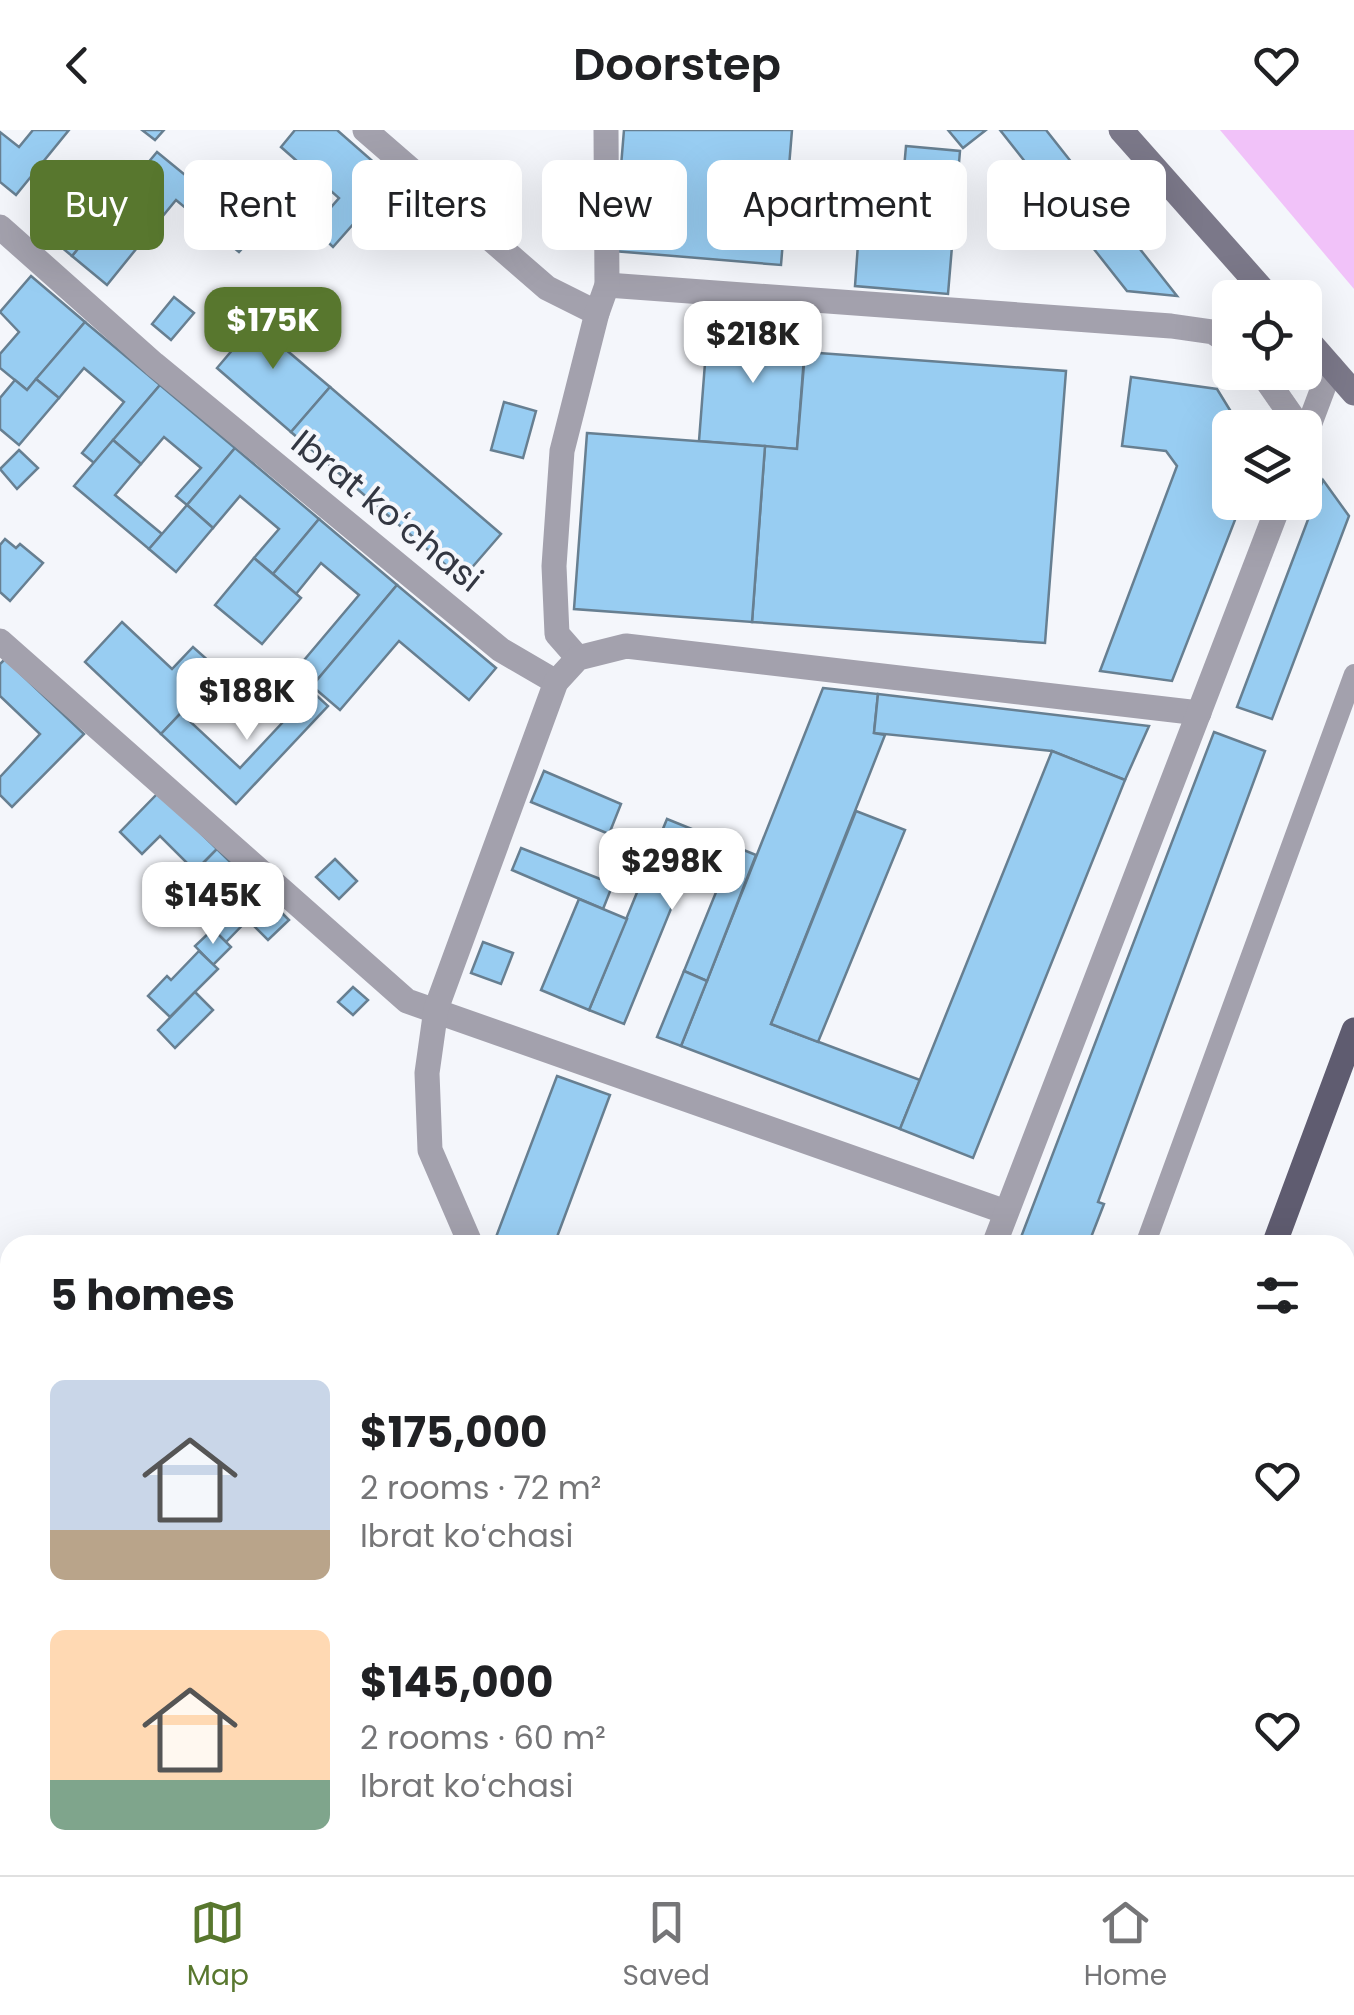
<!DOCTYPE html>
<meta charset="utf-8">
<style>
body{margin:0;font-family:Poppins,sans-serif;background:#f2f2f2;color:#202124;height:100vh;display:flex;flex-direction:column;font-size:38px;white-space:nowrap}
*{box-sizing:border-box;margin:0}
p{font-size:32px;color:#757577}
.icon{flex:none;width:55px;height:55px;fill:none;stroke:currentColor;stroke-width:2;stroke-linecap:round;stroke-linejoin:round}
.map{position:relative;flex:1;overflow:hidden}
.sheet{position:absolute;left:0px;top:1105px;width:1355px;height:640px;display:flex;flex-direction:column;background:#fff;border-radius:30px 30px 0 0;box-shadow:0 10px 40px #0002}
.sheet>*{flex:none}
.top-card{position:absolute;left:30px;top:30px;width:1295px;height:90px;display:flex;gap:20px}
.fabs{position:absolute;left:1212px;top:150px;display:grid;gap:20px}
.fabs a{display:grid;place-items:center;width:110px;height:110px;border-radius:15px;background:#fff;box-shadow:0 10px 40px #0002;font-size:50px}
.price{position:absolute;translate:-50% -85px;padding:0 22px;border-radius:20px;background:#fff;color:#222;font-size:32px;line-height:65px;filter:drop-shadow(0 2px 5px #0008)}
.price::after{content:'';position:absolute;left:50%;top:60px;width:30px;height:22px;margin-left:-15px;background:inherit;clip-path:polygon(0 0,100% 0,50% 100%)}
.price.active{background:#58772e;color:#fff}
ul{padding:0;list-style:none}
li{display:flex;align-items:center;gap:30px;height:250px;padding:0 50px}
li span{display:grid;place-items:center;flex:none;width:280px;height:200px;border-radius:15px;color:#555}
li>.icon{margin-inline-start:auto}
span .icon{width:120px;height:120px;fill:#fffc;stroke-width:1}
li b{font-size:42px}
h2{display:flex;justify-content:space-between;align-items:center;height:120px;padding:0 50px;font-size:42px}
.pill{padding:0 35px;border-radius:15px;background:#fff;box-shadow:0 10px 40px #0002;font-size:35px;line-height:90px}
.pill.active{background:#58772e;color:#fff}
header{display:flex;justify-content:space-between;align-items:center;height:130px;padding:0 50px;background:#fff;font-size:45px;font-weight:600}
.tab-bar{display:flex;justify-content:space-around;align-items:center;height:140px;border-top:2px solid #e0e0e0;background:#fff;font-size:28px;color:#757577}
.tab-bar a{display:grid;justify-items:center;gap:5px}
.tab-bar .active{color:#58772e}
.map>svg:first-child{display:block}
.green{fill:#f1c2f9}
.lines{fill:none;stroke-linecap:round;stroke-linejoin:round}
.canal{stroke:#3dd4ed;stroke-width:35}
.building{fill:#98cdf2;stroke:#677f91;stroke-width:2.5}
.lane{stroke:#a3a1ad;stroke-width:20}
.street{stroke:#a3a1ad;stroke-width:25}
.secondary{stroke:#7b7889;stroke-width:25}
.primary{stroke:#5f5c70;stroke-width:25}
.labels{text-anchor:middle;stroke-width:8;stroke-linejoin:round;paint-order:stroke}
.street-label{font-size:35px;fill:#333742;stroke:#f4f6fb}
</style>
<header><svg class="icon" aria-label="back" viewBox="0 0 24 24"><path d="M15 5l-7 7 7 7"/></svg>Doorstep<svg class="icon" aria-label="heart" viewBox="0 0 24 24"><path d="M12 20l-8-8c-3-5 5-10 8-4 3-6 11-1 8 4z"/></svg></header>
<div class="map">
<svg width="1354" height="1745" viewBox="0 0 1354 1745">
<rect width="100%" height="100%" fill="#f4f6fb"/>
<path class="green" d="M1220 0H1354V159Z"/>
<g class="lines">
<g class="canal">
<path d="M1345 1569 1354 1546"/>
<path d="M1277 1745 1281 1735"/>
</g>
</g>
<g class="building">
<path d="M33 0H69L16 65 0 52V2L19 17Z"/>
<path d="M142 0H164L155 10Z"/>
<path d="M295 0H337L393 49 333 117 313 98 339 68 281 17Z"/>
<path d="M624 0H792L781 135 614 121Z"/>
<path d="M948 0H986L963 18Z"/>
<path d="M1000 0H1046L1177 166 1127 161Z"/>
<path d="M906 16 960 21 948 164 855 156 858 114 897 118Z"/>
<path d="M157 22 256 103 239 122 176 70 162 87 127 58Z"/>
<path d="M127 58 162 87 107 155 72 126Z"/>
<path d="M53 76 89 105 72 126 36 96Z"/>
<path d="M31 146 85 192 27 260 0 238V224L19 202 0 182Z"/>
<path d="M174 167 194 183 171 210 152 194Z"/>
<path d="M275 170 291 184 271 207 330 257 291 302 217 238Z"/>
<path d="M85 192 160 255 94 333 82 323 124 272 84 238 59 268 36 249Z"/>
<path d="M708 194 806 201 797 319 699 311Z"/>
<path d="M805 222 1066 241 1045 513 752 492 765 316 797 319Z"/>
<path d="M1131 247 1217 259 1241 298H1230V372H1242L1172 551 1100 541 1177 336 1166 321 1122 316Z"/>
<path d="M36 249 59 268 19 315 0 299V268L15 250 27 260Z"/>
<path d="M160 255 235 318 187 375 176 366 201 338 164 307 141 334 113 310Z"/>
<path d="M330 257 501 404 462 449 291 302Z"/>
<path d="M504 272 536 281 523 328 491 320Z"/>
<path d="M587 303 765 316 752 492 574 479Z"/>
<path d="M113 310 141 334 115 365 162 404 149 419 74 356Z"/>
<path d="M235 318 319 389 273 444 254 428 279 399 240 366 213 398 187 375Z"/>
<path d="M19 320 38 338 17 359 0 339Z"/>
<path d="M1323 350 1349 386 1272 589 1237 577Z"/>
<path d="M187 375 213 398 176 442 149 419Z"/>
<path d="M319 389 397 455 312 556 294 542 359 465 321 433 296 464 273 444Z"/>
<path d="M5 409 16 418 20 414 43 433 10 471 0 462V415Z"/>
<path d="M254 428 301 468 262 514 215 475Z"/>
<path d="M397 455 496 538 469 570 399 511 340 580 312 556Z"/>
<path d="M122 492 172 539 193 517 220 541 161 604 85 532Z"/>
<path d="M5 529 84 604 12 677 0 665V647L40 604 0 566V534Z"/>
<path d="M291 542 328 576 236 674 161 604 181 583 240 638 296 578 276 558Z"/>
<path d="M823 558 878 564 874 603 885 605 771 894 920 950 900 999 681 916Z"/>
<path d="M878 564 1149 596 1125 650 1052 621 874 603Z"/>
<path d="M1214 602 1265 621 1098 1072 1104 1074 1088 1115H1018Z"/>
<path d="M1052 621 1125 650 973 1028 900 999Z"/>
<path d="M544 641 621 674 609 704 531 672Z"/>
<path d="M159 662 217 719 195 741 160 706 142 724 120 702Z"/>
<path d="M856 681 905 700 818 912 771 894Z"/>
<path d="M667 689 756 725 707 851 684 841 721 750 688 737 624 894 589 880Z"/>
<path d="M521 718 613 754 603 779 512 740Z"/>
<path d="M217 719 268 769 226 812 210 797 223 783 188 749Z"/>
<path d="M335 729 357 751 339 769 316 747Z"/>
<path d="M268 769 289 790 268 810 248 790Z"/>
<path d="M579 769 627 789 589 880 541 860Z"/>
<path d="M213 799 231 817 213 835 195 816Z"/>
<path d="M483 812 513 823 501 854 471 843Z"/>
<path d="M199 821 218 839 170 887 148 866 167 846 171 850Z"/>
<path d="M684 841 707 851 681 916 657 907Z"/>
<path d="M353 857 368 870 353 885 338 872Z"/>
<path d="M195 862 213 880 175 918 158 900Z"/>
<path d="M557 946 610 965 554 1115H517L496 1107Z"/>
<path d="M0 1250 10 1260 0 1271Z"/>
<path d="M10 1261V1370L0 1360V1271Z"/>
<path d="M585 1735H613L607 1745Z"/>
<path d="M624 1735H693L689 1745H630L622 1741Z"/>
<path d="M781 1735H821L817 1745H777Z"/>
</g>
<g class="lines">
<g class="lane">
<path d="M1145 1115 1354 544"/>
<path d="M745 1745 748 1735"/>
<path d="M915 1745 919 1735"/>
</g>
<g class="street">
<path d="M365 0 547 158 597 183"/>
<path d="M0 97 154 234 501 520 556 552"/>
<path d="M607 155 1171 196 1213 202 1230 213"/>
<path d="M1261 242 1300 298"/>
<path d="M1305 306 1331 237"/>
<path d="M0 511 407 871 1006 1082"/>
<path d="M578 528 557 504 554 436 562 321 597 183 607 155 606 0"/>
<path d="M471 1115 430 1020 427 943 436 879 556 552 578 528 626 516 1199 583"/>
<path d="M994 1115 1280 372"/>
<path d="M0 1421 10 1431"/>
<path d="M471 1735 488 1745"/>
<path d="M62 1745 68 1735"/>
<path d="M361 1745 367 1735"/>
</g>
<g class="secondary">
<path d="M1121 0 1270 168"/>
<path d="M1305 207 1354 263"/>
</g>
<g class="primary">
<path d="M1274 1115 1354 900"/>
<path d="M1039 1745 1043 1735"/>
</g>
</g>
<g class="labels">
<g class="street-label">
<text transform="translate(387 381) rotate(39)" y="12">Ibrat koʻchasi</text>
</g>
</g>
</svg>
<div class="fabs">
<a><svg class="icon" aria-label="locate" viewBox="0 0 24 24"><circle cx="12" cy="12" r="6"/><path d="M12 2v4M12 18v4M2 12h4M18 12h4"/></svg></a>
<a><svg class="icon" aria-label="layers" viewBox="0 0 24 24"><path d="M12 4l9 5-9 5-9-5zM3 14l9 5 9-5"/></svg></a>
</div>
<b class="price active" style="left:273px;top:242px">$175K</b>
<b class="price" style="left:753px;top:256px">$218K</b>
<b class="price" style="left:247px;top:613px">$188K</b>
<b class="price" style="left:672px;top:783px">$298K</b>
<b class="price" style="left:213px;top:817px">$145K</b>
<div class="top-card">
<a class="pill active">Buy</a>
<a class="pill">Rent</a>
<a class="pill">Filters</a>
<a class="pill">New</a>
<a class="pill">Apartment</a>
<a class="pill">House</a>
</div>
<section class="sheet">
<h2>5 homes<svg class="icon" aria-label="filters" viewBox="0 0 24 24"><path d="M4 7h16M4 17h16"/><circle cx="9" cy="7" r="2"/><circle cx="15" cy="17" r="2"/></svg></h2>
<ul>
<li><span style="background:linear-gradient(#c9d6e8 75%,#b9a48a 0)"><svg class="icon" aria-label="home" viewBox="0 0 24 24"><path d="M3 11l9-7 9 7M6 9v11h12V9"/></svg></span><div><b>$175,000</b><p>2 rooms · 72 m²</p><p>Ibrat koʻchasi</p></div><svg class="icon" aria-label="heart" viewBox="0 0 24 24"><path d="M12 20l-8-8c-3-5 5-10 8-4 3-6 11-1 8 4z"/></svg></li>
<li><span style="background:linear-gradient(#ffd9b3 75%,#7fa58c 0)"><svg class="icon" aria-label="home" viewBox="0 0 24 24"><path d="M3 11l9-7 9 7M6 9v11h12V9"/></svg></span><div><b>$145,000</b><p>2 rooms · 60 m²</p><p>Ibrat koʻchasi</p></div><svg class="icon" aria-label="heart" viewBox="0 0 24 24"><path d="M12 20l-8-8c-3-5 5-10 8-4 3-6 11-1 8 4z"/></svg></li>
</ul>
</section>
</div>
<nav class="tab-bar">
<a class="active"><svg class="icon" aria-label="map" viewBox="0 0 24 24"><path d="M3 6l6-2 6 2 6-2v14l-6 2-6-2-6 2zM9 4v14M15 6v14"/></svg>Map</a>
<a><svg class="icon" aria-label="saved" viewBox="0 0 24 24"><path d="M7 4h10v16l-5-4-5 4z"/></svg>Saved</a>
<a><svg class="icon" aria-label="home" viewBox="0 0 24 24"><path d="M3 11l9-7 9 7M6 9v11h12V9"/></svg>Home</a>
</nav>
